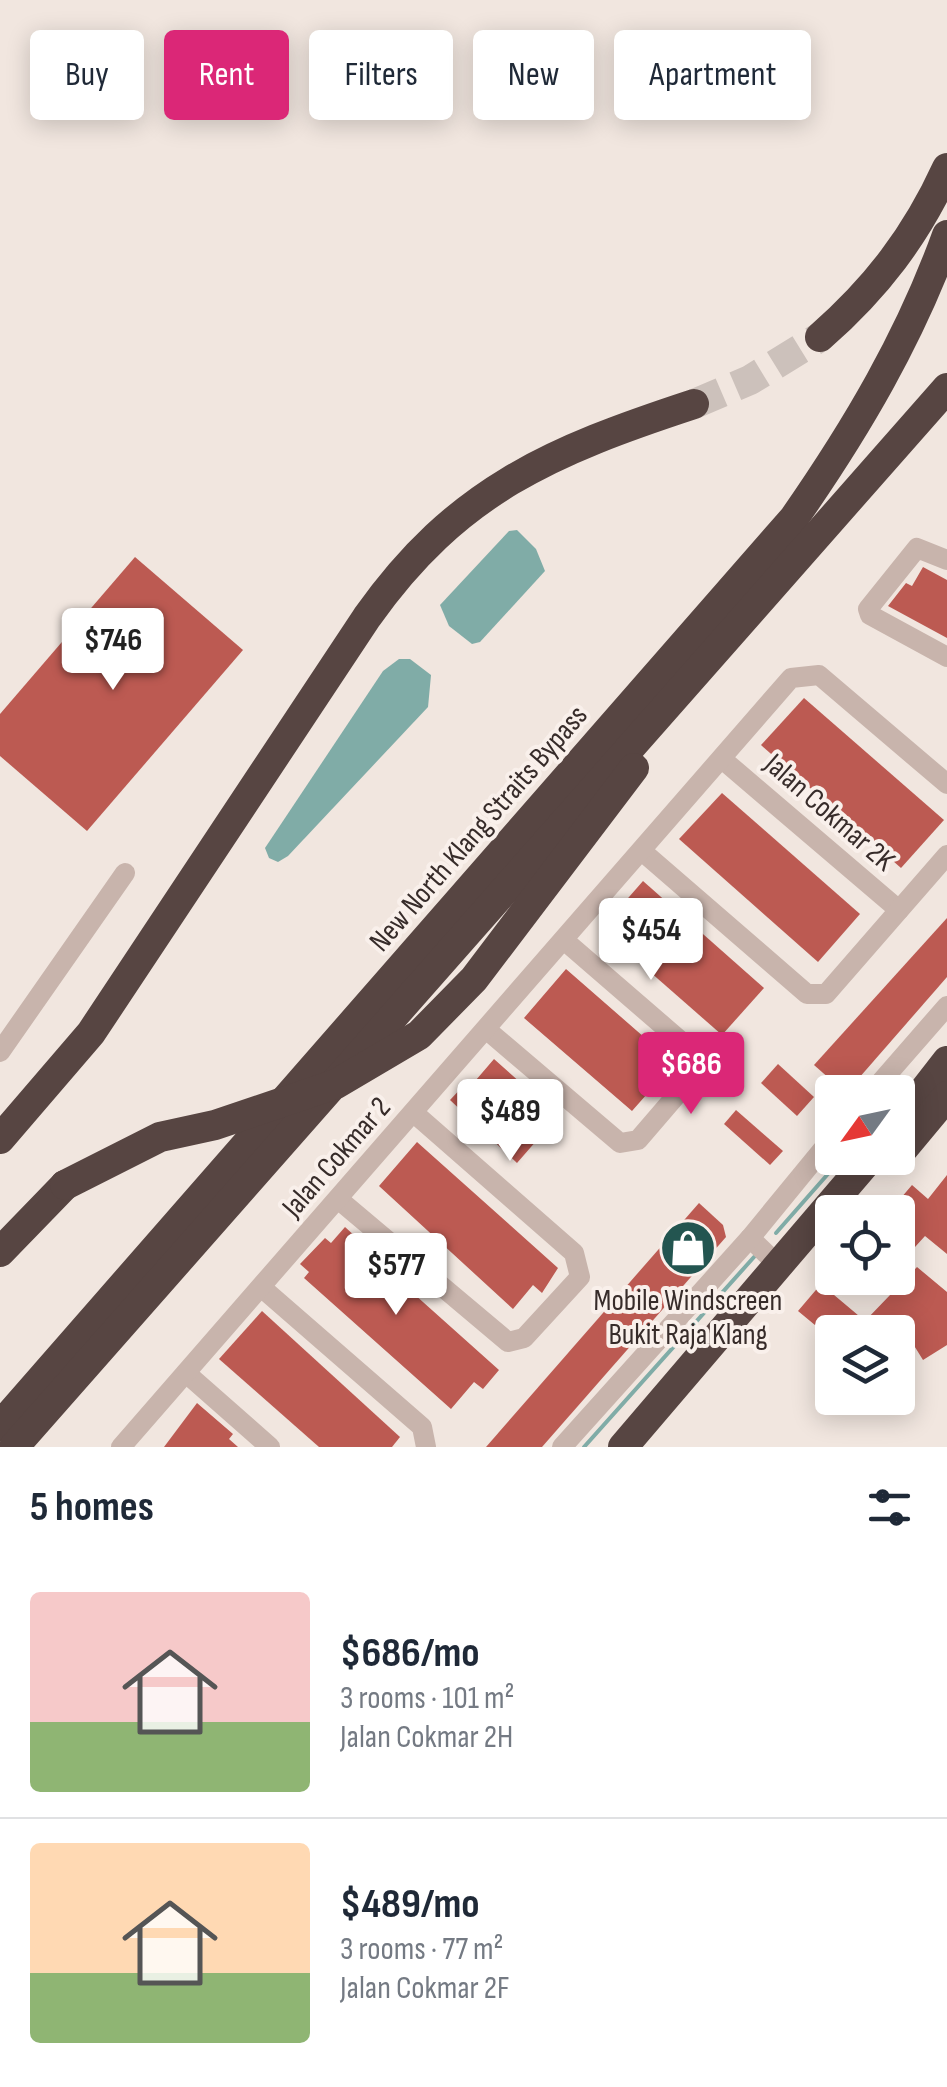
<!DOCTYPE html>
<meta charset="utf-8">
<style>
body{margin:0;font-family:"Sofia Sans Condensed",sans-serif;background:#f2f2f3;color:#1f2937;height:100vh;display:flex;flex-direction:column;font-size:38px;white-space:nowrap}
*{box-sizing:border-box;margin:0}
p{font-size:32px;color:#747a83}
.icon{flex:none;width:55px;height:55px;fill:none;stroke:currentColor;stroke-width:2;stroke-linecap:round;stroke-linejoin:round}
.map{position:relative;height:1447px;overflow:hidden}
.panel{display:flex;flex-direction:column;background:#fff;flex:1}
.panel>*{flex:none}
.banner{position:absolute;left:30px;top:30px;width:888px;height:90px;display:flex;gap:20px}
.needle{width:65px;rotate:237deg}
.buttons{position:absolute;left:815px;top:1075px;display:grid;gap:20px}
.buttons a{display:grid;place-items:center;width:100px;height:100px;border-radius:10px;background:#fff;box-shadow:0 5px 25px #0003;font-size:50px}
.price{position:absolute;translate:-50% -85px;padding:0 22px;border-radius:10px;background:#fff;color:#222;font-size:32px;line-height:65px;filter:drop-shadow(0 2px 5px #0008)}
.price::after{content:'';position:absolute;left:50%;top:60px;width:30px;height:22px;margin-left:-15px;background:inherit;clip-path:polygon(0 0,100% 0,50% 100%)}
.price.current{background:#db2777;color:#fff}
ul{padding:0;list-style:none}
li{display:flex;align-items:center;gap:30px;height:250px;padding:0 30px}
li+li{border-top:2px solid #e0e1e3}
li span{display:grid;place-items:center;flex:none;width:280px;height:200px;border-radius:10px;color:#555}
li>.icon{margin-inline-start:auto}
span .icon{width:120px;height:120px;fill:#fffc;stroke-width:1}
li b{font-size:42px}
h2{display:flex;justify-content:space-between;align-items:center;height:120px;padding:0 30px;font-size:42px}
.tag{padding:0 35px;border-radius:10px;background:#fff;box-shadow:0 5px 25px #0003;font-size:35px;line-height:90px}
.tag.current{background:#db2777;color:#fff}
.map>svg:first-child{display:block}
.water{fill:#80aca7}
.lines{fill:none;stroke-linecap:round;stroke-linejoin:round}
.stream{stroke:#80aca7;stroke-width:4}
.building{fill:#bc5a52}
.highway-tunnel{stroke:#ccc1bb;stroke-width:30;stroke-dasharray:30 15;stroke-linecap:butt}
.minor{stroke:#c8b4ac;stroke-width:20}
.highway{stroke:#574542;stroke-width:30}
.highway-bridge{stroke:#574542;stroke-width:30}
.labels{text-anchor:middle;stroke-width:8;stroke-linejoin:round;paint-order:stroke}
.street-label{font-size:30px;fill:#372c2a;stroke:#f9f0eb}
.poi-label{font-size:30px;fill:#372c2a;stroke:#f9f0eb}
</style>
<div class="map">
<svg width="947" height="1447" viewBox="0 0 947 1447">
<rect width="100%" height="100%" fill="#f1e6df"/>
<g class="water">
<path d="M517 530 536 549 545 571 480 642 472 644 449 626 440 605 509 531Z"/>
<path d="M399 659H410L431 675 428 707 288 856 278 862 269 858 265 848 383 671Z"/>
</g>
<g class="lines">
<g class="stream">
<path d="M776 1233 842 1158"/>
<path d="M584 1447 754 1257"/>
</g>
</g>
<g class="building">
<path d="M135 557 243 650 87 831 0 756V714Z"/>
<path d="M923 567 947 580V638L888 606 906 583 912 586Z"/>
<path d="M804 698 944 820 901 868 761 745Z"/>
<path d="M722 793 860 914 818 962 679 839Z"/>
<path d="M643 881 764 988 722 1035 601 929Z"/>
<path d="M947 918V977L852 1086 839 1087 814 1065Z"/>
<path d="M566 969 668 1058 641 1090 647 1094 632 1111 524 1018Z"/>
<path d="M494 1059 558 1116 517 1163 450 1100 466 1083 470 1087Z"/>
<path d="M778 1064 814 1097 797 1116 761 1083Z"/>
<path d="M736 1110 783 1151 770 1165 724 1124Z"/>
<path d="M417 1142 558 1268 542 1293 533 1285 513 1309 379 1186Z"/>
<path d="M947 1175V1254L925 1236 915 1247 898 1232V1212H889L912 1185 928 1199Z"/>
<path d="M699 1203 723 1225 726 1237 542 1447H486Z"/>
<path d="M345 1227 378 1257 376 1260 499 1370 483 1389 474 1382 451 1409 304 1278 309 1272 300 1264 325 1238 331 1243Z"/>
<path d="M917 1267 947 1292V1345L923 1360 905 1331 901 1336 843 1332 835 1325 827 1335 798 1311 821 1284 865 1321Z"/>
<path d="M262 1311 400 1437 392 1447H319L219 1359Z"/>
<path d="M197 1403 233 1434 229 1439 238 1447H164Z"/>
</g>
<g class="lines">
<path class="highway-tunnel" d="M694 404 750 380 820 337"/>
<g class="minor">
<path d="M947 560 917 548 868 609 870 615 947 657"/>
<path d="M722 759 899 910"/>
<path d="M643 852 807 994H826L947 855"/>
<path d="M487 1030 620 1143 638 1140 705 1062 565 941"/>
<path d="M0 1052 125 873"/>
<path d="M872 1092 947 1006"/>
<path d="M338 1199 508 1342 524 1338 580 1277 574 1253 414 1113"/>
<path d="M750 1238 778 1265"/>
<path d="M261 1287 422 1427 426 1447"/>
<path d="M186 1373 270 1447"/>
<path d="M121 1447 791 678 819 675 947 784"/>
<path d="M562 1447 750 1238 832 1138"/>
</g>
<g class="highway">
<path d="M820 337C876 288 916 236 947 168"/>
<path d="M898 1124 947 1061"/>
<path d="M0 1139 91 1033 367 617C457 490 551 451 694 404"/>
<path d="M898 1155 947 1096"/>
<path d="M0 1252 65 1185"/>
<path d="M0 1426 794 518C856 429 910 338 947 235"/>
<path d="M14 1447 947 388"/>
<path d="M623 1447 870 1158"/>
</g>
<path class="highway-bridge" d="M65 1185 160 1137 215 1125 336 1084 419 1035 474 979 634 768"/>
</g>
<defs>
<g id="shop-disc" transform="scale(2.875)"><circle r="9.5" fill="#235550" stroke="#f9f0eb"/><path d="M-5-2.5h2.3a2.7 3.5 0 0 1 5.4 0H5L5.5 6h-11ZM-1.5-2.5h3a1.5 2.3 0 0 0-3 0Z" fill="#fff"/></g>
</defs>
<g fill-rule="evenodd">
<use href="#shop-disc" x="688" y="1248"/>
</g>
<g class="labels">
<g class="street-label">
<text transform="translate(830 812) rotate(41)" y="10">Jalan Cokmar 2K</text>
<text transform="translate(478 828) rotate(-49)" y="10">New North Klang Straits Bypass</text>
<text transform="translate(336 1157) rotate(-49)" y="10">Jalan Cokmar 2</text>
</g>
<g class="poi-label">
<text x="688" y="1310">Mobile Windscreen<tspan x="688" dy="34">Bukit Raja Klang</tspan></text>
</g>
</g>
</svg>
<div class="buttons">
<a><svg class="needle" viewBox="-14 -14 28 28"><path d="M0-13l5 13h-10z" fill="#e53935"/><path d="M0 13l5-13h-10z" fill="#747a83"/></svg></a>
<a><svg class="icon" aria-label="locate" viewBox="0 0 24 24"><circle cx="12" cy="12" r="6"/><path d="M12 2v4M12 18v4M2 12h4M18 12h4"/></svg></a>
<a><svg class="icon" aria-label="layers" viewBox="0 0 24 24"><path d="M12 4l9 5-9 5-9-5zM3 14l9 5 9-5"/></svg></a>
</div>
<b class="price" style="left:113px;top:693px">$746</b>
<b class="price" style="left:651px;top:983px">$454</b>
<b class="price current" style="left:691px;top:1117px">$686</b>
<b class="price" style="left:510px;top:1164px">$489</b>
<b class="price" style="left:396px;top:1318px">$577</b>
<div class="banner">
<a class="tag">Buy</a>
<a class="tag current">Rent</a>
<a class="tag">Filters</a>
<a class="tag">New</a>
<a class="tag">Apartment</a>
</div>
</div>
<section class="panel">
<h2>5 homes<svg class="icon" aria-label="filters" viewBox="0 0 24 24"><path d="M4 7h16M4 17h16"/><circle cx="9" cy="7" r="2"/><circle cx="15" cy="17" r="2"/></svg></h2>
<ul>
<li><span style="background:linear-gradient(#f6c9c9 65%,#8fb573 0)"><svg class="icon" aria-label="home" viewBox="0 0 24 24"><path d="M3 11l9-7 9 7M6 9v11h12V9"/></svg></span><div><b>$686/mo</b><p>3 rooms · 101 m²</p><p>Jalan Cokmar 2H</p></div></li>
<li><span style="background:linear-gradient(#ffd9b3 65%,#8fb573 0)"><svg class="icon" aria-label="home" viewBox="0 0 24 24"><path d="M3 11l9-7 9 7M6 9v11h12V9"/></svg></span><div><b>$489/mo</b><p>3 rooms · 77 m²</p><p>Jalan Cokmar 2F</p></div></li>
</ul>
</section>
